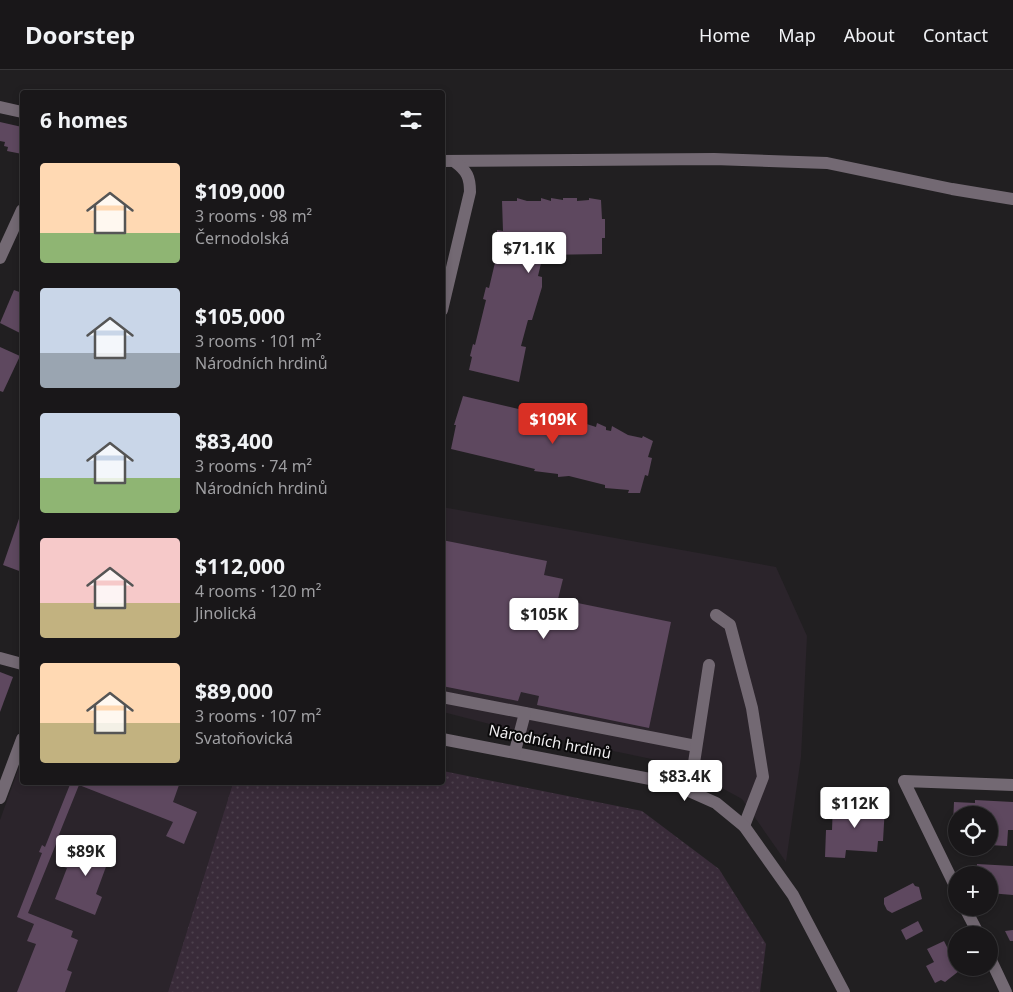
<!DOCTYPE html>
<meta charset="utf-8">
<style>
body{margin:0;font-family:"Noto Sans",sans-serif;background:#262426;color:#f1f3f6;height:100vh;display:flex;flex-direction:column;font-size:19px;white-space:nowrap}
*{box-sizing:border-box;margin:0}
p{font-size:16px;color:#9f9fa2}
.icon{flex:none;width:28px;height:28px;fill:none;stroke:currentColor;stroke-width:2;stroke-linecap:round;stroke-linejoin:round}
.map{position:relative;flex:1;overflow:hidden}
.sheet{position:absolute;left:20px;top:20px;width:425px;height:695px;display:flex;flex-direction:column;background:#191719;border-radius:5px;box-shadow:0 2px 8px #0003,0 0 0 1px #373638}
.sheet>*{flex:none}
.tools{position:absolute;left:948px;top:736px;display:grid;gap:10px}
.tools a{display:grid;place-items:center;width:50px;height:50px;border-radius:50%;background:#191719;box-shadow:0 2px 8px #0003,0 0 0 1px #373638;font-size:25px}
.price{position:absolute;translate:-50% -42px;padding:0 11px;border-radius:5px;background:#fff;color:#222;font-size:16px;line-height:32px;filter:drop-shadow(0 1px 2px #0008)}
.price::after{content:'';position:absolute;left:50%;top:30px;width:15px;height:11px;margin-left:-8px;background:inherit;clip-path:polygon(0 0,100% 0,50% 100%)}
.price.current{background:#d93025;color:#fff}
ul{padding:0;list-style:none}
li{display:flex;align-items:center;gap:15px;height:125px;padding:0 20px}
li span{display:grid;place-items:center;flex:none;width:140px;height:100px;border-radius:5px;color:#555}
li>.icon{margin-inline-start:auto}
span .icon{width:60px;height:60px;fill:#fffc;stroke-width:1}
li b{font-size:21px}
h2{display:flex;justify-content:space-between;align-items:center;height:60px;padding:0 20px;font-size:21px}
header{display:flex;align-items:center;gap:30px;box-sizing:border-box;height:70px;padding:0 25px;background:#191719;border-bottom:1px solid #373638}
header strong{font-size:24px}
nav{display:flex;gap:28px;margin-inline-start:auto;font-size:18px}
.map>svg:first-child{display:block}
.built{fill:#2b242b}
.green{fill:url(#green-dots)}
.building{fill:#5e485f}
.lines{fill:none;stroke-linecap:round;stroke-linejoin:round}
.minor{stroke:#736973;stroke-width:12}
.labels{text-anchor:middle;stroke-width:4;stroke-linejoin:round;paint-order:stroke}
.street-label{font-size:15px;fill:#f1eff1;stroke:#0a090a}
</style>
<header>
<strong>Doorstep</strong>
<nav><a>Home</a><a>Map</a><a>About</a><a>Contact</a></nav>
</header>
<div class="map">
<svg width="1013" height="922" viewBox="0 0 1013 922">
<defs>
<pattern id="green-dots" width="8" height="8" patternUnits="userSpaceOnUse" patternTransform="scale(1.25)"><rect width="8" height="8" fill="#392b39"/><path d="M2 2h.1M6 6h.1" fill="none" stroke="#4c404c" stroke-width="1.8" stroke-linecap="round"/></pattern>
</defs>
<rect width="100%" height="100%" fill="#211f21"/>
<g class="built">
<path d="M442 437 776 497 807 566 801 687 786 792 742 729 680 695 509 659 443 642Z"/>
<path d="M22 689V712L233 713 168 922H0V750Z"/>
</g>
<path class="green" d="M443 701 642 741 719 799 766 874 760 922H168L233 713 442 712Z"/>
<g class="building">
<path d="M0 52 22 57V84L7 81 8 77 4 76 5 72 0 71Z"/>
<path d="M517 128 527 131H541V128L551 131V128L563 130V128H577V131L589 130V128L601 130 602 149H605V168H602V184L543 185 538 206 542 207V217L532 250H528L521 276 526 277 519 312 469 300 472 287 470 286 473 274 475 275 486 230 483 229 486 217 489 218 497 184V160L503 161 502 131H517Z"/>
<path d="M14 220 22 223V264L0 253Z"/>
<path d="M0 277 20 286 3 322 0 321Z"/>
<path d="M463 326 548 346V343L558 348 571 351V349L596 357 597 353 606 357V360L611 361 612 356 628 365 642 368 643 366 653 371 648 387 652 388 648 406 645 405 640 423H628L629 420 605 418V415L569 406 558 407V404L534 401 535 399 451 379 456 355H454Z"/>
<path d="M22 440V502L3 495Z"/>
<path d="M442 470 547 491 544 505 563 509 558 529 671 552 649 658 537 635 539 626 521 622 518 631 442 616Z"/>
<path d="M0 602 13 607 0 642Z"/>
<path d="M71 712H173L179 715 173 732 197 742 184 774 166 766 173 752 79 715 58 767 103 785 100 791 107 794 96 824 102 827 95 845 55 829 67 798 58 795 65 777 56 774 28 843 73 861 71 867 78 870 67 900 72 902 65 922H17L36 874 27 871 34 854 17 847 42 783 39 782 42 775 45 777Z"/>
<path d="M975 730 1013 732V760H1008L1007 776 989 775V745H956V754H953L954 732 975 733Z"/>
<path d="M833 733 885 736 883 771H878L877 782 846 780 845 788 825 787 826 760H832Z"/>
<path d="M977 794 1013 796V825L989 823V805H976Z"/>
<path d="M913 813 915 816 919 817 922 829 892 843 887 840 884 834V828Z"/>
<path d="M918 851 923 861 906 870 901 860Z"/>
<path d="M1013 860V871H1010L1005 861Z"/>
<path d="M944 871 959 901 945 912 941 910 935 913 926 896 934 892 927 879Z"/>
</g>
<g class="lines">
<g class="minor">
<path d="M0 37 22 42"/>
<path d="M442 91 714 89 827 93 952 119 1013 129"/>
<path d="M0 188 22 140"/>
<path d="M442 240 470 122C470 107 467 101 455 92"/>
<path d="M716 545 730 555 752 638 763 707 744 756"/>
<path d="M0 588 22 594"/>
<path d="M442 627 696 676"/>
<path d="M442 669 671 713 716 733 744 756 793 825 844 922"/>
<path d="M515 681 525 643"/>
<path d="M690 719 709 595"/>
<path d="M0 728 22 669"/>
<path d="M956 818 904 711 1013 715"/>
<path d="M965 838 979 865"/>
<path d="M989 886 1006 922"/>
</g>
</g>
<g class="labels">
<g class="street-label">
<text transform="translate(550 672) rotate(11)" y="5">Národních hrdinů</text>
</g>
</g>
</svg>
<div class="tools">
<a><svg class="icon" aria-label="locate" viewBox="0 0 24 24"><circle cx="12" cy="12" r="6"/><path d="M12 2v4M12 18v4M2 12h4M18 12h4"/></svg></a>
<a>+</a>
<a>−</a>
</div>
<b class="price" style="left:529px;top:204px">$71.1K</b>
<b class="price current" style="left:553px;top:375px">$109K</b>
<b class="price" style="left:544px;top:570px">$105K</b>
<b class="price" style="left:685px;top:732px">$83.4K</b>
<b class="price" style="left:855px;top:759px">$112K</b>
<b class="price" style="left:86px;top:807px">$89K</b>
<section class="sheet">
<h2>6 homes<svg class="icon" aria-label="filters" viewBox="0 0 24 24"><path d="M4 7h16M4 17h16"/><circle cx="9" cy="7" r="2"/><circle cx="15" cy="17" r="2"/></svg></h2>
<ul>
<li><span style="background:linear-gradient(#ffd9b3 70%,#8fb573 0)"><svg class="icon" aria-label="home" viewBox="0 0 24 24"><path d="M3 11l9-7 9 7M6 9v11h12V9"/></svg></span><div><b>$109,000</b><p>3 rooms · 98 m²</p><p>Černodolská</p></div></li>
<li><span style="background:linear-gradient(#c9d6e8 65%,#9aa5b1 0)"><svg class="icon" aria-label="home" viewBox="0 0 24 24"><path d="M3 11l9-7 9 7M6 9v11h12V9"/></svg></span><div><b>$105,000</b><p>3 rooms · 101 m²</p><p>Národních hrdinů</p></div></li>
<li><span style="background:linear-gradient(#c9d6e8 65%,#8fb573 0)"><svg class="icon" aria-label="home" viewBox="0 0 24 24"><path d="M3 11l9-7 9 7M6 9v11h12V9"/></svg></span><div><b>$83,400</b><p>3 rooms · 74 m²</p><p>Národních hrdinů</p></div></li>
<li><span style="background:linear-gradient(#f6c9c9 65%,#c2b280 0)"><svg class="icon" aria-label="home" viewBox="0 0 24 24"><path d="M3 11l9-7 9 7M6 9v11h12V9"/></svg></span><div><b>$112,000</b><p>4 rooms · 120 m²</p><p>Jinolická</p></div></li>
<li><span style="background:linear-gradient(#ffd9b3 60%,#c2b280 0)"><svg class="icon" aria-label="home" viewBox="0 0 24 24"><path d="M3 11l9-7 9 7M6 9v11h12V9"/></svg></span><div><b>$89,000</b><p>3 rooms · 107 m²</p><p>Svatoňovická</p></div></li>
</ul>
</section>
</div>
